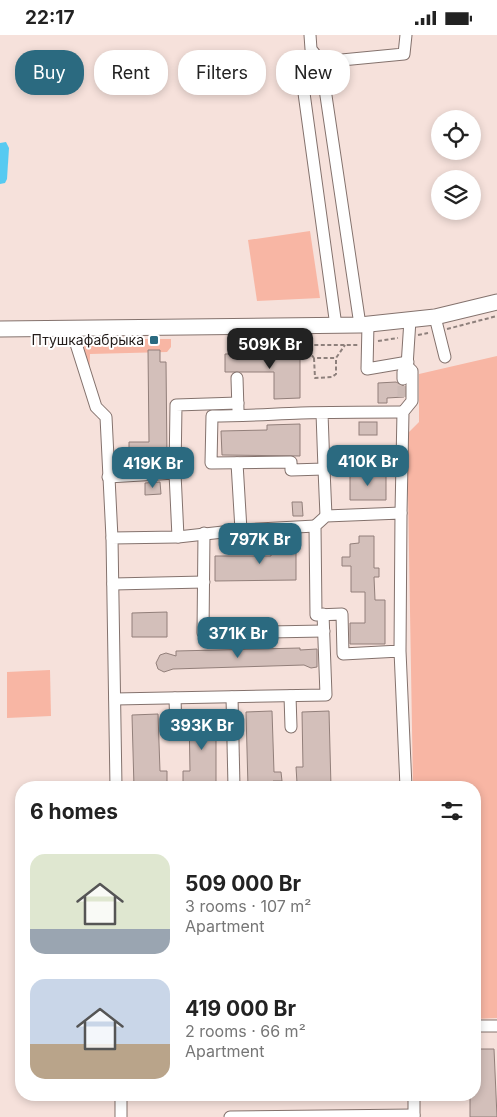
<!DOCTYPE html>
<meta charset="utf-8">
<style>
body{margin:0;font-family:Inter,sans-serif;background:#f2f2f2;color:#222;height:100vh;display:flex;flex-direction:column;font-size:19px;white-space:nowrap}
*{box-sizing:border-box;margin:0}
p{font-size:16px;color:#767676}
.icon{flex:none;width:28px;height:28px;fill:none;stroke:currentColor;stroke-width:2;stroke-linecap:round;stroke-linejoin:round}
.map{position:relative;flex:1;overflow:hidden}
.side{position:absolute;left:15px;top:746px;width:466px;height:320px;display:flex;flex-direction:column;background:#fff;border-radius:20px;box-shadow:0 2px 8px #0003}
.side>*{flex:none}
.hud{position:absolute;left:15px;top:15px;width:468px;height:45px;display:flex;gap:10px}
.buttons{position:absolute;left:431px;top:75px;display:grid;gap:10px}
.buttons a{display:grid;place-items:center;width:50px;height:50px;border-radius:50%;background:#fff;box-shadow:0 2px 8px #0003;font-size:25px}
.price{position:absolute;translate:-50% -42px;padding:0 11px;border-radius:10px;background:#2b6a80;color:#fff;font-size:16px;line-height:32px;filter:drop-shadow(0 1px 2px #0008)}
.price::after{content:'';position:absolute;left:50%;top:30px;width:15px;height:11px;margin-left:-8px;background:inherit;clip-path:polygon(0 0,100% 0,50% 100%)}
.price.current{background:#222;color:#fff}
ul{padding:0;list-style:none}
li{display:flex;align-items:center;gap:15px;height:125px;padding:0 15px}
li span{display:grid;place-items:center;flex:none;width:140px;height:100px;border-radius:15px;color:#555}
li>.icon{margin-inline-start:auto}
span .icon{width:60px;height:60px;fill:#fffc;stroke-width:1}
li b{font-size:21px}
h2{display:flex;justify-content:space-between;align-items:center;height:60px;padding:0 15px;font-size:21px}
.pill{padding:0 18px;border-radius:20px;background:#fff;box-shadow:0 2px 8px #0003;font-size:18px;line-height:45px}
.pill.current{background:#2b6a80;color:#fff}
.status{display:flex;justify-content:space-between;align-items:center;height:35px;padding:0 25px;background:#fff;direction:ltr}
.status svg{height:14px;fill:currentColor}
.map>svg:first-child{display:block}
.green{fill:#f8b6a4}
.water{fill:#57caf1}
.building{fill:#d3bfba;stroke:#927f7a}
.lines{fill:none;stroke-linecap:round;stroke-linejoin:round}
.minor-tunnel{stroke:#ccbab5;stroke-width:11;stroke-dasharray:11 5.5;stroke-linecap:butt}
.minor-casing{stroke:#84726d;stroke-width:13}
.major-casing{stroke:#84726d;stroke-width:17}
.path{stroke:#8e807c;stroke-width:2;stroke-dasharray:4 2.5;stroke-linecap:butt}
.minor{stroke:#fff;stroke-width:11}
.major{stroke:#fff;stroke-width:15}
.poi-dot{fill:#2b6a80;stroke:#fff;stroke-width:2}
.labels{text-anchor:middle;stroke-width:4;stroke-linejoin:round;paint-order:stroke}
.poi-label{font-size:14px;fill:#241d1b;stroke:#fff;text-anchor:end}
</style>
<div class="status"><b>22:17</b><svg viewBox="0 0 49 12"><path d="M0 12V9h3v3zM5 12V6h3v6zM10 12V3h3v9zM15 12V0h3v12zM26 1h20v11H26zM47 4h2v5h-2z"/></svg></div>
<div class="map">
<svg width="497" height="1082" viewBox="0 0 497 1082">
<rect width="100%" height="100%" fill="#f6e1db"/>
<g class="green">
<path d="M310 196 320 263 257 266 248 205Z"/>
<path d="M80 304H171V312L167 317 90 319 89 351 80 323Z"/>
<path d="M497 321V983L475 984V752H413L407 399 419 387V339Z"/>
<path d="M50 635 51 681 7 683V637Z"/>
</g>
<path class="water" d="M6 107 9 113 7 144 5 148 0 149V108Z"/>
<g class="building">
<path d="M148 315H160V327H166L167 425H129V407H149Z"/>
<path d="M270 315H280V322H300V363L274 364V337H225V319L270 318Z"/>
<path d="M396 347 404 351V362L387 363V368H378V348Z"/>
<rect x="359" y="387" width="18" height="13"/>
<path d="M300 389V421L222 420 221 396 267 395V390Z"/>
<path d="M350 439 386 440V465H350Z"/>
<path d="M160 447 161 459 145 460V448Z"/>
<path d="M292 467H302L303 481H293Z"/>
<path d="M359 501H374V533H379V542H374L375 565H385V609H350V588H365V557H351V531H342V522H350V509L359 508Z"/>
<path d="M271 504H296V545L215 546V521H271Z"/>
<path d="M167 577V602H132V578Z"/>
<path d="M300 613V615L317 614V632L311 633 304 630 173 634 164 637 158 634 156 628 160 620 166 618 176 621V616Z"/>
<path d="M272 676 274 737H281L282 746H273V752H248L246 677Z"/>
<path d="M329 676 331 752H306L305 747 297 748 296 732H303L302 677Z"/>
<path d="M189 678H216V752H191V750H183V736H190Z"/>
<path d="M158 679 160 736H167V749L159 750V752H134L132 680Z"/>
<path d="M475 1014H494L497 1082H470V1060H475Z"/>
</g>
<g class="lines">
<path class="minor-tunnel" d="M403 362V344"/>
<g class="minor-casing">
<g id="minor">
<path d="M310 0 311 14 321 27 360 290"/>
<path d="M435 282 445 322"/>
<path d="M368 289 367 334 408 327"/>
<path d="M336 291 300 29 404 19 406 0"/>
<path d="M71 293 96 372 106 382 112 503"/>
<path d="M237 343 238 375"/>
<path d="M403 344V337L407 331 410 285"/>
<path d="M322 378 324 434 291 435V427L211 428 212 381C242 381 272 379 301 378 335 377 369 377 403 377"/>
<path d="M237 428 241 495 315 491"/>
<path d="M324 434 326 481"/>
<path d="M175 438 176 370 238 368"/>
<path d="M108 442 175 438 178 502"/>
<path d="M401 478 403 377 412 366V336L407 331"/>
<path d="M204 498 203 598 324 596"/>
<path d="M113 549 204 547"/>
<path d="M400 616 343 619 342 579 316 580 315 491 326 481 401 478 400 616 406 752"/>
<path d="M290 661 291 692"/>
<path d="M232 662 234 752"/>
<path d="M175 663 176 697"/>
<path d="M115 664 326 660 323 579"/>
<path d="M116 752 112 503 178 502 241 495"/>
<path d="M475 991H497"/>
<path d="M121 1060V1082"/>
<path d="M414 1060V1082"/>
<path d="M230 1082 414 1080"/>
</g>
</g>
<g class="major-casing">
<path id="major" d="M0 294 360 290 435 282 497 267"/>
</g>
<g class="path">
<path d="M447 294 497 281"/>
<path d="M418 300 428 298"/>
<path d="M378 306 398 303"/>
<path d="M304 310 314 323H336L345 310"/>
<path d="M231 314 237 310H359"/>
<path d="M314 323 315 343 332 342 336 339V323"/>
</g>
<use href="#minor" class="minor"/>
<use href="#major" class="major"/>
</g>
<rect class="poi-dot" x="149" y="300" width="10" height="10" rx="2.5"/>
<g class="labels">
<g class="poi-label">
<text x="144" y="310">Птушкафабрыка</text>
</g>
</g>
</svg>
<div class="buttons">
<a><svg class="icon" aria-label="locate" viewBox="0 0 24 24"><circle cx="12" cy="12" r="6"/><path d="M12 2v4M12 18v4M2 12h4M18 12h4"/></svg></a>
<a><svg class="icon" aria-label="layers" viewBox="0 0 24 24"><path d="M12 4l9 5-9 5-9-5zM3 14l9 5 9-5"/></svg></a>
</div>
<b class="price current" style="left:270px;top:335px">509K Br</b>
<b class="price" style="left:368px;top:452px">410K Br</b>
<b class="price" style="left:153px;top:454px">419K Br</b>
<b class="price" style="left:260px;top:530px">797K Br</b>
<b class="price" style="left:238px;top:624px">371K Br</b>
<b class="price" style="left:202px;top:716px">393K Br</b>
<div class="hud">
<a class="pill current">Buy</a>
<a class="pill">Rent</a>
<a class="pill">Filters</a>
<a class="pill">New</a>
</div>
<section class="side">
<h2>6 homes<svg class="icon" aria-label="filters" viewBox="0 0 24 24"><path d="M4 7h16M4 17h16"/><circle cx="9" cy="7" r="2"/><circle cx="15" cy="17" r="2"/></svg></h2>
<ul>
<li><span style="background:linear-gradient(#dfe7d0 75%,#9aa5b1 0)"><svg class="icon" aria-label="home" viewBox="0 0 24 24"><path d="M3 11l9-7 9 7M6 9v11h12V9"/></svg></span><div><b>509 000 Br</b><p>3 rooms · 107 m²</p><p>Apartment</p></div></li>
<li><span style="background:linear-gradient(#c9d6e8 65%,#b9a48a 0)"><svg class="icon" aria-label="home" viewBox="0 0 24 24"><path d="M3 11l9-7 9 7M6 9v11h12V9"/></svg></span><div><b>419 000 Br</b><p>2 rooms · 66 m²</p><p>Apartment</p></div></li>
</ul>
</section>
</div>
